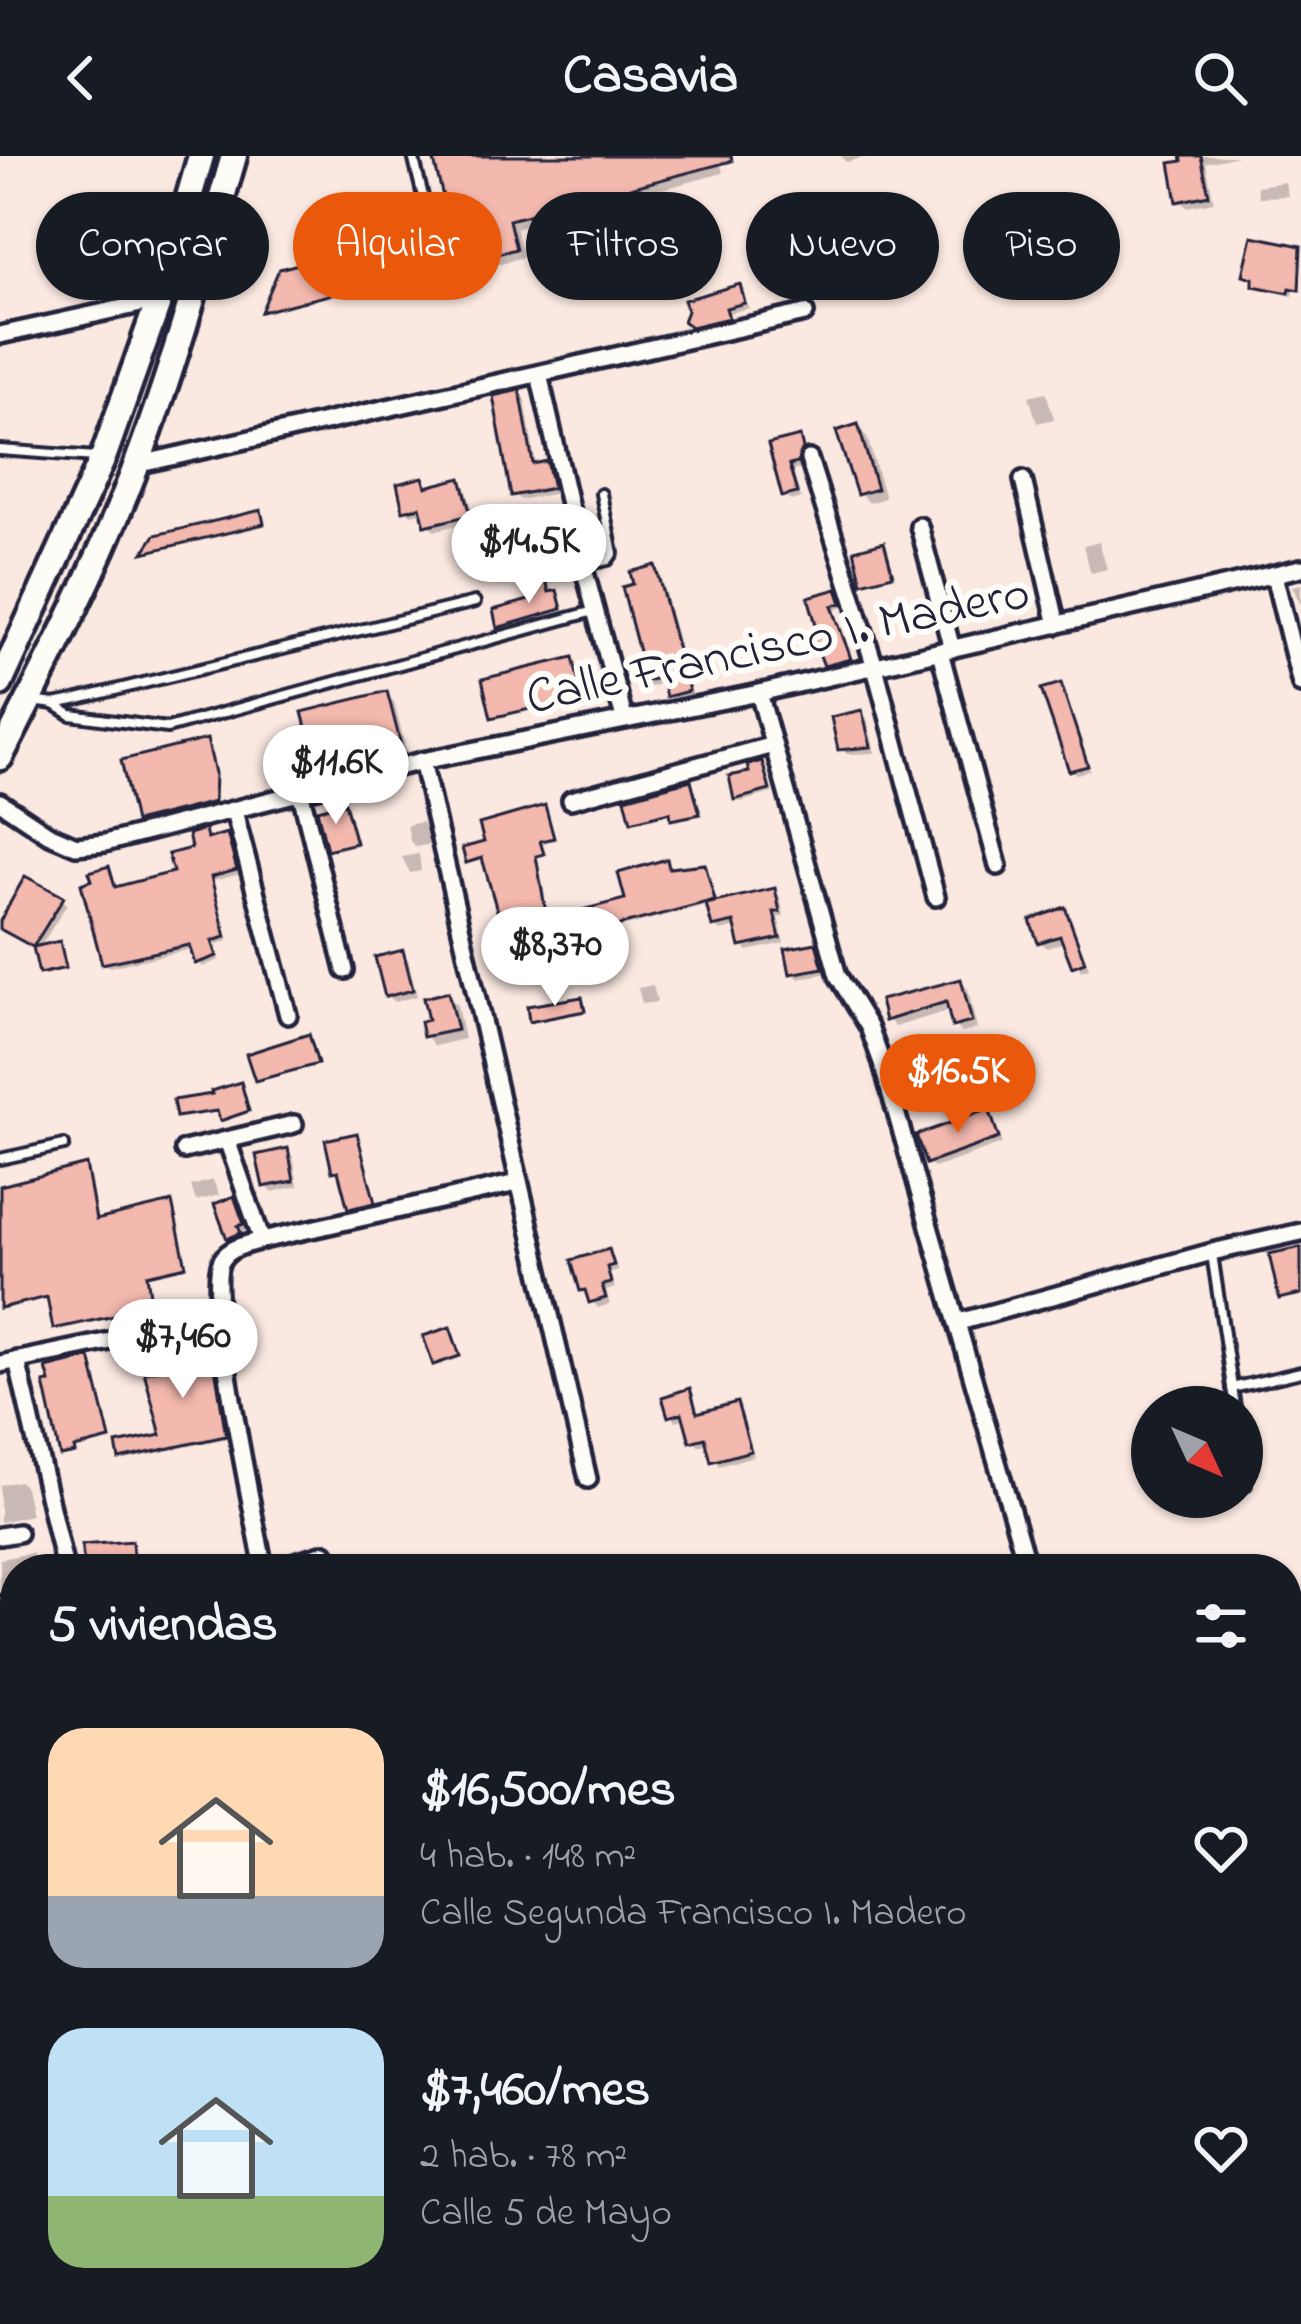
<!DOCTYPE html>
<html lang="es">
<meta charset="utf-8">
<style>
body{margin:0;font-family:"Indie Flower",sans-serif;background:#20242c;color:#f1f3f6;height:100vh;display:flex;flex-direction:column;font-size:45px;white-space:nowrap}
*{box-sizing:border-box;margin:0}
p{font-size:39px;color:#9ea1a6}
.icon{flex:none;width:66px;height:66px;fill:none;stroke:currentColor;stroke-width:2;stroke-linecap:round;stroke-linejoin:round}
.map{position:relative;flex:1;overflow:hidden}
.drawer{position:absolute;left:0px;top:1398px;width:1302px;height:771px;display:flex;flex-direction:column;background:#171b24;border-radius:48px 48px 0 0;box-shadow:0 3px 9px #0004}
.drawer>*{flex:none}
.banner{position:absolute;left:36px;top:36px;width:1230px;height:108px;display:flex;gap:24px}
.needle{width:78px;rotate:134deg}
.tools{position:absolute;left:1131px;top:1230px;display:grid;gap:24px}
.tools a{display:grid;place-items:center;width:132px;height:132px;border-radius:50%;background:#171b24;box-shadow:0 3px 9px #0004;font-size:60px}
.price{position:absolute;translate:-50% -102px;padding:0 27px;border-radius:42px;background:#fff;color:#222;font-size:39px;line-height:78px;filter:drop-shadow(0 3px 6px #0008)}
.price::after{content:'';position:absolute;left:50%;top:72px;width:36px;height:27px;margin-left:-18px;background:inherit;clip-path:polygon(0 0,100% 0,50% 100%)}
.price.selected{background:#ea580c;color:#fff}
ul{padding:0;list-style:none}
li{display:flex;align-items:center;gap:36px;height:300px;padding:0 48px}
li span{display:grid;place-items:center;flex:none;width:336px;height:240px;border-radius:36px;color:#555}
li>.icon{margin-inline-start:auto}
span .icon{width:144px;height:144px;fill:#fffc;stroke-width:1}
li b{font-size:51px}
h2{display:flex;justify-content:space-between;align-items:center;height:144px;padding:0 48px;font-size:51px}
.tag{padding:0 42px;border-radius:54px;background:#171b24;box-shadow:0 3px 9px #0004;font-size:42px;line-height:108px}
.tag.selected{background:#ea580c;color:#fff}
header{display:flex;justify-content:space-between;align-items:center;height:156px;padding:0 48px;background:#171b24;font-size:54px;font-weight:800}
.map>svg:first-child{display:block}
.shadow{fill:#0003}
.building{fill:#f3b8ae;stroke:#22223b;stroke-width:3}
.lines{fill:none;stroke-linecap:round;stroke-linejoin:round}
.service-casing{stroke:#22223b;stroke-width:16}
.minor-casing{stroke:#22223b;stroke-width:24}
.primary-casing{stroke:#22223b;stroke-width:33}
.service{stroke:#fdfcf7;stroke-width:8}
.minor{stroke:#fdfcf7;stroke-width:15}
.primary{stroke:#fdfcf7;stroke-width:24}
.labels{text-anchor:middle;stroke-width:12;stroke-linejoin:round;paint-order:stroke}
.street-label{font-size:51px;fill:#22223b;stroke:#fdfcf7}
</style>
<header><svg class="icon" aria-label="back" viewBox="0 0 24 24"><path d="M15 5l-7 7 7 7"/></svg>Casavia<svg class="icon" aria-label="search" viewBox="0 0 24 24"><circle cx="10" cy="10" r="6"/><path d="M15 15l6 6"/></svg></header>
<div class="map">
<svg width="1301" height="2168" viewBox="0 0 1301 2168">
<rect width="100%" height="100%" fill="#fae8e1"/>
<filter id="ink" filterUnits="userSpaceOnUse"><feTurbulence type="fractalNoise" baseFrequency=".00833" numOctaves="2"/><feDisplacementMap in="SourceGraphic" scale="24" xChannelSelector="R" yChannelSelector="G"/><feConvolveMatrix kernelMatrix="1 2 1 2 8 2 1 2 1" color-interpolation-filters="sRGB"/></filter>
<g filter="url(#ink)">
<g class="shadow">
<path d="M451 0H719L723 17 516 72 523 101 472 115 463 106Z"/>
<path d="M841 0H870L846 6Z"/>
<path d="M1184 0H1238L1206 7 1214 46 1187 51 1180 44Z"/>
<path d="M1285 26 1288 40 1259 41 1257 30Z"/>
<path d="M1254 84 1301 93V136L1294 135 1293 140 1260 133 1256 124 1246 118Z"/>
<path d="M369 95 377 129 264 156 281 115Z"/>
<path d="M739 132 749 152 689 167Z"/>
<path d="M1046 236 1054 263 1037 267 1029 240Z"/>
<path d="M519 237 525 243 536 310 546 308 552 314 557 337 520 344 514 338Z"/>
<path d="M858 272 867 281 885 342 869 347 860 338Z"/>
<path d="M799 283 808 300 803 312 793 315 801 342 791 345 785 339 772 290Z"/>
<path d="M422 324 429 333 460 325 466 331 475 364 434 375 425 356 411 359 406 354Z"/>
<path d="M262 359 265 370 147 397 156 382Z"/>
<path d="M1099 386 1107 413 1091 417 1083 390Z"/>
<path d="M654 413 660 419 693 540 675 545 666 526 645 532 639 526 646 509 637 430Z"/>
<path d="M1301 428V447H1300L1292 430Z"/>
<path d="M836 436 844 451 834 454 853 508 831 513 816 480Z"/>
<path d="M574 506 582 542 494 561Z"/>
<path d="M1061 530 1090 614 1077 618 1072 614Z"/>
<path d="M386 538 394 546 409 605 328 623 320 616Z"/>
<path d="M861 557 867 563 875 597 847 598 841 593Z"/>
<path d="M208 588 216 621 215 648 140 667Z"/>
<path d="M761 608 772 637 740 646 736 643Z"/>
<path d="M692 629 700 660 676 664 673 657 634 665Z"/>
<path d="M345 651 357 689 333 695 330 692Z"/>
<path d="M547 655 555 684 541 688 544 700 537 702 548 766 629 745 666 706 670 715 704 711 716 749 774 735 780 741 784 761H778L784 787 748 795 742 790 738 771 720 775 714 769 709 748 519 798 511 772 505 770 485 704 469 705 487 688Z"/>
<path d="M422 666 428 672 432 688 416 691 410 685 407 669Z"/>
<path d="M204 677 209 685 227 681 231 685 240 718 213 725 228 785 214 789 219 804 202 811 193 793 109 811 105 807 108 713 117 734 177 718Z"/>
<path d="M419 698 421 715 410 717 402 701Z"/>
<path d="M62 743 67 748 39 793 59 788 66 814 44 819 36 792 5 775Z"/>
<path d="M1065 754 1070 760 1089 812 1081 815 1066 785 1047 792 1041 786Z"/>
<path d="M815 790 821 796 827 817 799 823 793 817Z"/>
<path d="M402 797 408 803 417 840 394 846 388 840Z"/>
<path d="M960 826 968 833 977 873 962 877 955 870 951 854 895 871 888 863Z"/>
<path d="M653 829 657 846 642 848 638 832Z"/>
<path d="M447 839 457 849 464 883 435 890 426 880Z"/>
<path d="M581 844 585 857 532 865Z"/>
<path d="M310 884 318 909 257 923Z"/>
<path d="M242 932 249 957 225 965 220 956 178 960Z"/>
<path d="M988 957 1002 988 934 1012 928 1006Z"/>
<path d="M356 980 377 1050 355 1055 342 1018 335 1015Z"/>
<path d="M287 995 293 1001 298 1030 272 1036 266 1030Z"/>
<path d="M85 1011 97 1066 173 1052 186 1112 147 1121 153 1154 58 1174 51 1142 0 1154V1033Z"/>
<path d="M213 1024 219 1039 196 1045 191 1030Z"/>
<path d="M233 1044 248 1074 242 1076 245 1083 236 1087 230 1082Z"/>
<path d="M608 1096 618 1114 610 1117 615 1132 606 1135 610 1148 598 1152 583 1134Z"/>
<path d="M209 1183 227 1282 124 1304 122 1302 164 1281 179 1212Z"/>
<path d="M91 1207 111 1285 74 1294 75 1298 65 1301 53 1228Z"/>
<path d="M689 1236 700 1260 736 1249 741 1254 754 1300 719 1310 709 1287 698 1290 686 1262 676 1265 671 1259Z"/>
<path d="M19 1325 25 1331 31 1359 0 1366V1329Z"/>
<path d="M32 1397 39 1413H15L14 1438 0 1440V1403Z"/>
<path d="M425 1402 430 1413H363Z"/>
<path d="M15 1496V1582L1 1583 0 1498Z"/>
<path d="M15 1663V1681H13L8 1675 7 1664Z"/>
<path d="M12 1733H15V1797L4 1798 15 1877 14 1872 0 1874V1756L15 1754Z"/>
<path d="M10 1915H15V1973L0 1974V1923L10 1922Z"/>
<path d="M9 2038 15 2044V2096L0 2099V2040Z"/>
<path d="M499 2154H507V2168L534 2162 540 2168H505Z"/>
<path d="M619 2154H641L646 2168H596L595 2163Z"/>
<path d="M963 2154H988L991 2168H957L955 2156Z"/>
<path d="M40 2161 47 2168H9Z"/>
</g>
<g class="building">
<path d="M452 0H731L732 5 509 64 516 93 460 108 434 5Z"/>
<path d="M1181 0H1201L1209 39 1177 46 1170 7 1182 5Z"/>
<path d="M1252 80 1301 90 1299 134 1290 132 1289 137 1253 130V122L1243 119Z"/>
<path d="M368 90 377 127 261 156 279 113Z"/>
<path d="M740 128 745 147 726 152 729 162 691 171 683 165 687 155 684 144Z"/>
<path d="M520 234 533 308 547 305 553 332 511 340 493 240Z"/>
<path d="M858 268 877 333 857 339 836 275Z"/>
<path d="M800 280 803 293 798 307 789 309 797 337 782 341 768 288Z"/>
<path d="M423 321 426 331 461 322 471 359 425 370 420 351 403 355 397 328Z"/>
<path d="M261 354 264 368 143 397 155 379Z"/>
<path d="M884 386 893 419 862 427 854 394Z"/>
<path d="M655 409 689 535 666 541 661 521 636 528 632 510 642 507 622 431 633 428 630 416Z"/>
<path d="M546 425 549 436 557 434 562 453 497 472 493 454 529 444 526 430Z"/>
<path d="M837 433 842 447 832 450 851 503 824 510 812 479 818 475 808 441Z"/>
<path d="M573 501 582 541 491 562 482 523Z"/>
<path d="M1061 527 1088 610 1069 615 1041 533Z"/>
<path d="M387 535 403 597 318 617 302 556Z"/>
<path d="M862 554 871 591 838 594 831 561Z"/>
<path d="M207 583 215 617 214 646 135 666 121 604Z"/>
<path d="M762 605 770 634 734 644 729 620 749 616 747 609Z"/>
<path d="M691 624 700 658 671 664 670 656 631 666 625 642Z"/>
<path d="M345 647 356 687 327 694 317 654Z"/>
<path d="M545 649 554 682 540 685 544 698 536 700 547 763 625 743 618 717 667 703 669 712 705 708 715 744 514 797 508 771 502 772 482 702 466 707 462 692 484 686 479 668Z"/>
<path d="M205 673 207 683 227 677 237 714 211 721 226 781 212 785 217 800 195 808 189 789 102 808 81 728 92 724 89 716 109 710 115 731 173 716 168 698 191 692 188 678Z"/>
<path d="M25 720 64 741 33 791 0 773V765Z"/>
<path d="M775 732 780 756H774L780 782 740 791 734 766 712 771 706 748Z"/>
<path d="M1065 751 1085 806 1072 811 1060 780 1038 787 1030 764Z"/>
<path d="M60 785 66 812 39 818 33 791Z"/>
<path d="M816 787 823 812 790 818 785 793Z"/>
<path d="M403 794 413 834 385 841 375 801Z"/>
<path d="M961 823 972 866 952 871 946 846 885 865 880 844Z"/>
<path d="M448 836 457 874 423 881 420 866 428 864 423 842Z"/>
<path d="M582 841 585 855 529 866 527 850Z"/>
<path d="M309 878 318 908 255 925 246 898Z"/>
<path d="M241 926 249 955 220 965 217 955 176 961 173 944 212 938 211 935Z"/>
<path d="M989 953 999 982 926 1008 916 979Z"/>
<path d="M357 977 375 1047 348 1053 338 1015 332 1016 325 984Z"/>
<path d="M288 992 294 1025 263 1031 256 999Z"/>
<path d="M86 1008 96 1064 172 1046 186 1110 147 1119 152 1152 53 1173 47 1141 0 1152V1030Z"/>
<path d="M234 1040 244 1068 238 1070 241 1077 227 1083 214 1048Z"/>
<path d="M1301 1091V1138L1279 1143 1269 1098Z"/>
<path d="M609 1093 614 1109 607 1111 611 1127 602 1129 606 1142 589 1147 585 1134 580 1135 571 1104Z"/>
<path d="M450 1171 460 1200 433 1209 423 1180Z"/>
<path d="M210 1180 226 1280 119 1303 116 1288 161 1279 144 1216 176 1209 172 1188Z"/>
<path d="M90 1201 110 1283 74 1292 75 1297 60 1300 44 1227 50 1226 46 1212Z"/>
<path d="M690 1232 697 1257 737 1246 751 1295 711 1306 705 1282 690 1286 682 1257 668 1261 662 1241Z"/>
<path d="M132 1385 134 1413H84L82 1389Z"/>
<path d="M7 2022 15 2061V2088L0 2091V2023Z"/>
</g>
<g class="lines">
<g class="service-casing">
<g id="service">
<path d="M413 0 436 93"/>
<path d="M0 294 96 301"/>
<path d="M585 409 608 404 613 397 601 338"/>
<path d="M33 545 54 548 74 544 475 446"/>
<path d="M54 548 71 559 167 572 594 455"/>
<path d="M0 1003 64 989"/>
<path d="M1212 1098 1235 1251"/>
<path d="M1232 1232 1301 1216"/>
<path d="M1242 1301 1246 1329"/>
</g>
</g>
<g class="minor-casing">
<g id="minor">
<path d="M0 179 159 144"/>
<path d="M539 218 583 409 624 562"/>
<path d="M809 303 875 511 936 741"/>
<path d="M136 309 805 157"/>
<path d="M1023 324 1057 469"/>
<path d="M919 370 952 493"/>
<path d="M1274 419 1301 528"/>
<path d="M940 496 998 710"/>
<path d="M759 537 838 820 869 871 881 904 1028 1413"/>
<path d="M422 605 588 1323"/>
<path d="M301 638 345 814"/>
<path d="M571 644 773 589"/>
<path d="M0 646 48 678 76 690 105 687 422 605 759 537 1301 412"/>
<path d="M234 655 288 859"/>
<path d="M227 984 262 1084"/>
<path d="M184 994 294 968"/>
<path d="M959 1166 1212 1096 1301 1076"/>
<path d="M17 1204 65 1413"/>
<path d="M0 1208 220 1162"/>
<path d="M0 1380 18 1377"/>
<path d="M264 1413C256 1368 204 1130 222 1104 230 1091 248 1088 262 1084L517 1027"/>
<path d="M272 1413 325 1397"/>
<path d="M0 1449 15 1447"/>
<path d="M0 1591 15 1589"/>
<path d="M1287 1778 1301 1774"/>
<path d="M1287 1805 1301 1866"/>
<path d="M0 1895 15 1893"/>
<path d="M1287 1912 1301 1909"/>
<path d="M0 2154 15 2152"/>
<path d="M127 2154 131 2168"/>
<path d="M344 2154 347 2168"/>
<path d="M935 2154 938 2168"/>
</g>
</g>
<g class="primary-casing">
<g id="primary">
<path d="M0 527 103 302 159 144 201 0"/>
<path d="M0 601C49 506 99 408 137 308 175 207 204 103 234 0"/>
</g>
</g>
<use href="#service" class="service"/>
<use href="#minor" class="minor"/>
<use href="#primary" class="primary"/>
</g>
</g>
<g class="labels">
<g class="street-label">
<text transform="translate(777 486) rotate(-12)" y="18">Calle Francisco I. Madero</text>
</g>
</g>
</svg>
<div class="tools">
<a><svg class="needle" viewBox="-14 -14 28 28"><path d="M0-13l5 13h-10z" fill="#e53935"/><path d="M0 13l5-13h-10z" fill="#9ea1a6"/></svg></a>
</div>
<b class="price" style="left:529px;top:450px">$14.5K</b>
<b class="price" style="left:336px;top:671px">$11.6K</b>
<b class="price" style="left:555px;top:853px">$8,370</b>
<b class="price selected" style="left:958px;top:980px">$16.5K</b>
<b class="price" style="left:183px;top:1245px">$7,460</b>
<div class="banner">
<a class="tag">Comprar</a>
<a class="tag selected">Alquilar</a>
<a class="tag">Filtros</a>
<a class="tag">Nuevo</a>
<a class="tag">Piso</a>
</div>
<section class="drawer">
<h2>5 viviendas<svg class="icon" aria-label="filters" viewBox="0 0 24 24"><path d="M4 7h16M4 17h16"/><circle cx="9" cy="7" r="2"/><circle cx="15" cy="17" r="2"/></svg></h2>
<ul>
<li><span style="background:linear-gradient(#ffd9b3 70%,#9aa5b1 0)"><svg class="icon" aria-label="home" viewBox="0 0 24 24"><path d="M3 11l9-7 9 7M6 9v11h12V9"/></svg></span><div><b>$16,500/mes</b><p>4 hab. · 148 m²</p><p>Calle Segunda Francisco I. Madero</p></div><svg class="icon" aria-label="heart" viewBox="0 0 24 24"><path d="M12 20l-8-8c-3-5 5-10 8-4 3-6 11-1 8 4z"/></svg></li>
<li><span style="background:linear-gradient(#bfe0f5 70%,#8fb573 0)"><svg class="icon" aria-label="home" viewBox="0 0 24 24"><path d="M3 11l9-7 9 7M6 9v11h12V9"/></svg></span><div><b>$7,460/mes</b><p>2 hab. · 78 m²</p><p>Calle 5 de Mayo</p></div><svg class="icon" aria-label="heart" viewBox="0 0 24 24"><path d="M12 20l-8-8c-3-5 5-10 8-4 3-6 11-1 8 4z"/></svg></li>
</ul>
</section>
</div>
